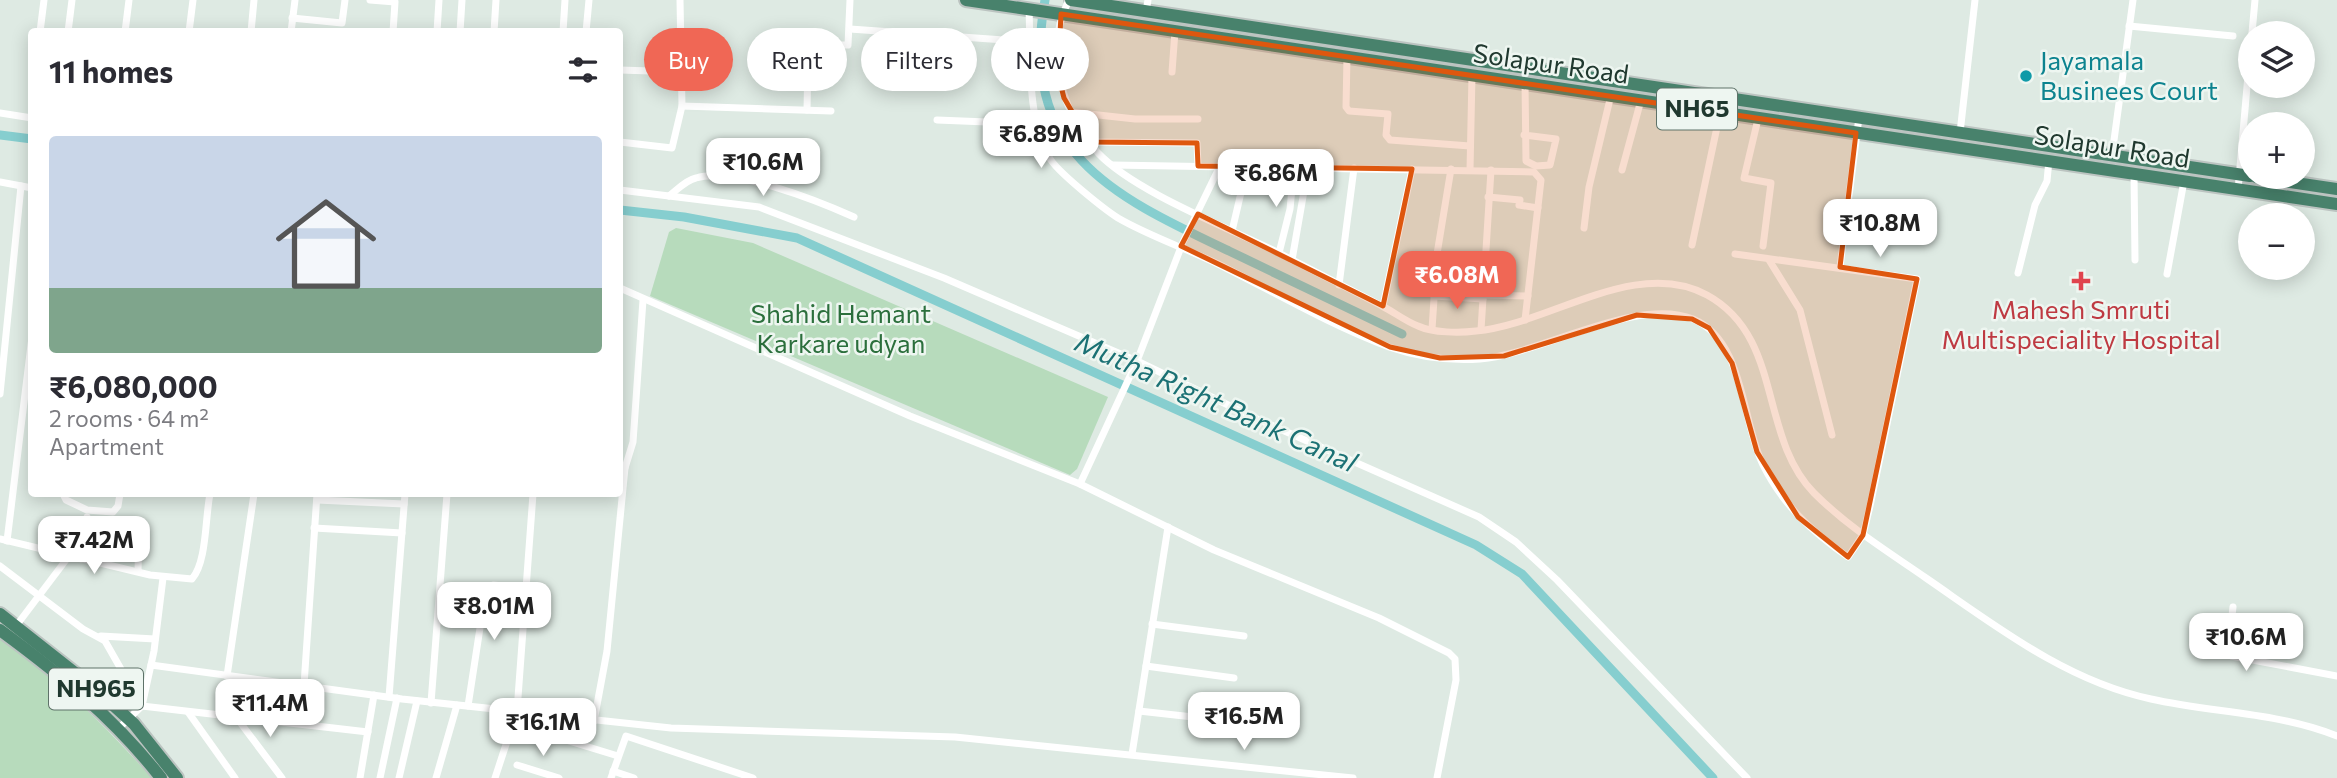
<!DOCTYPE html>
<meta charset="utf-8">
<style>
body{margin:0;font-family:Commissioner,sans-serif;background:#f7f7f7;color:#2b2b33;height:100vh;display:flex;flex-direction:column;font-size:26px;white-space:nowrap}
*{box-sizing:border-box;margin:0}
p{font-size:23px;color:#7c7c81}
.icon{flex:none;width:38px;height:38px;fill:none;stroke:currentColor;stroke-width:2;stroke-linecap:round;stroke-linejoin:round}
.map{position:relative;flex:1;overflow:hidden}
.details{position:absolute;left:28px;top:28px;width:595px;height:469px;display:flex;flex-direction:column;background:#fff;border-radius:7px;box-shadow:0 4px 18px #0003}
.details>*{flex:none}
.guide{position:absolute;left:644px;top:28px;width:665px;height:63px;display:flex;gap:14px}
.buttons{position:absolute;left:2238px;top:21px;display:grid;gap:14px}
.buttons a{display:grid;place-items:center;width:77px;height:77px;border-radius:50%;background:#fff;box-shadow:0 4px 18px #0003;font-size:35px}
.price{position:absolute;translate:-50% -60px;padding:0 16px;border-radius:14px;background:#fff;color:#222;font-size:23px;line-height:46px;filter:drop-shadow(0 2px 4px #0008)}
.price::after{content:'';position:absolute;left:50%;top:42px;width:21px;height:16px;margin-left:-10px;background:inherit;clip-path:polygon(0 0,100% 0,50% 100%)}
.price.selected{background:#f06755;color:#fff}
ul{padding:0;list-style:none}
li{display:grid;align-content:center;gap:14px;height:371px;padding:0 21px}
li+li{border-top:2px solid #e1e1e2}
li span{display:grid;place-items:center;height:217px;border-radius:7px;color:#555}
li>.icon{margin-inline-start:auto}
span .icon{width:126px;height:126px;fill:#fffc;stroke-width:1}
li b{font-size:30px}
h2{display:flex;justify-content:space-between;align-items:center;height:84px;padding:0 21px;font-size:30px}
.tag{padding:0 24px;border-radius:32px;background:#fff;box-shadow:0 4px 18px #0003;font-size:24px;line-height:63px}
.tag.selected{background:#f06755;color:#fff}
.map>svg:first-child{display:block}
.green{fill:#b7dbbc}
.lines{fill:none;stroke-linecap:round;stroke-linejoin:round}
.canal{stroke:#86cecf;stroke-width:9}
.trunk-casing{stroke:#bcc4c1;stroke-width:16}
.minor{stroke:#fff;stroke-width:7}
.trunk{stroke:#48826c;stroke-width:12}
.marked{fill:#de570e;fill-opacity:0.2;stroke:#de570e;stroke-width:5;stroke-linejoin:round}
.culture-dot{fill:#0f9aa8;stroke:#eef6f1;stroke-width:2.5}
.health-dot{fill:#e0444e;stroke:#eef6f1;stroke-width:2.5}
.labels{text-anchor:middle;stroke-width:5;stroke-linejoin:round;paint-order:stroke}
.shield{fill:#eef6f1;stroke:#5e7269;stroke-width:2}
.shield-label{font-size:24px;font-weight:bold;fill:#20392f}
.culture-label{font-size:26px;fill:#0d838f;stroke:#eef6f1;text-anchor:start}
.street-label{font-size:26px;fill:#20392f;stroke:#eef6f1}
.health-label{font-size:26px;fill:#be3a42;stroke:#eef6f1}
.park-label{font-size:26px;fill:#2b6f3c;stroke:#eef6f1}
.water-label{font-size:28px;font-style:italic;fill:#1b7174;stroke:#eef6f1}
</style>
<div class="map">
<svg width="2337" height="778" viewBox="0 0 2337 778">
<rect width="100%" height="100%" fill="#deeae3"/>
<g class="green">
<path d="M676 228 753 243 1108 397 1077 469 1070 475 650 296 669 232Z"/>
<path d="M0 638C58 678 105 726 152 778H0Z"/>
</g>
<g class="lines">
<g class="canal">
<path d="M1045 0C1018 152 1111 195 1229 251 1287 279 1344 306 1402 334"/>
<path d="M0 135 32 139"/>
<path d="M620 210 684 217 797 238 1476 545 1522 574 1713 778"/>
</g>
<g class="trunk-casing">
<g id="trunk">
<path d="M966 0 2337 204"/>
<path d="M1071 0 2250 176"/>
<path d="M2256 177 2337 189"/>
<path d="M0 614 99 692 134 724 177 778"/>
<path d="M0 630C60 674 115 719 161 778"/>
</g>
</g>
<g class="minor">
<path d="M370 0 395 2 393 32"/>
<path d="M1069 0C1043 50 1062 113 1098 153 1135 192 1229 228 1279 253 1313 271 1348 288 1382 306 1394 312 1405 321 1418 326 1433 333 1460 333 1476 331 1548 325 1636 256 1707 295 1784 337 1758 436 1814 493 1848 527 1887 551 1926 578 1996 626 2066 681 2151 699 2213 713 2277 712 2337 736"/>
<path d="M1029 9C1031 56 1026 115 1049 157 1056 171 1104 209 1118 218 1149 236 1185 248 1218 264 1274 292 1330 325 1389 347 1418 357 1450 361 1480 359 1542 354 1636 296 1693 319 1745 341 1741 420 1763 465 1783 505 1812 532 1848 557L1863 535 1870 506 1917 279 1735 254"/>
<path d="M1146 11 1148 0"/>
<path d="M292 18 342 23 345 0"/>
<path d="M2129 26 2233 36"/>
<path d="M850 29 1031 42"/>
<path d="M40 32 44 0"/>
<path d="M68 32 72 0"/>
<path d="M125 32 129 0"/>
<path d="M189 32 193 0"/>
<path d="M251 32 254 0"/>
<path d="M291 32 295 0"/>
<path d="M437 32 439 0"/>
<path d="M460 32 462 0"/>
<path d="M494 32 496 0"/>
<path d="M563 32 565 0"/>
<path d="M586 32 589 0"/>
<path d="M2252 33 2255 0"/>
<path d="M817 45H848L850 0"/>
<path d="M1347 57 1346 107 1349 111 1388 114 1386 135 1390 140 1470 146"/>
<path d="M620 70 681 72"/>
<path d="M1172 72 1175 31"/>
<path d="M682 106 831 111"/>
<path d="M807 110 808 59"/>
<path d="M1071 112 1135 119H1198"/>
<path d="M0 113 32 118"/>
<path d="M1758 119 1744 178 1771 183 1763 246"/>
<path d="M937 120 1039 124"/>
<path d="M1960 133 1975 0"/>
<path d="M1524 135 1556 139 1550 165 1536 166 1526 161 1525 83"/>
<path d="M620 142 672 148 682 106 680 0"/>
<path d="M1090 142 1197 143 1198 166"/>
<path d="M2112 155 2133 0"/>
<path d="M1113 165 1534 172 1541 180 1525 320"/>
<path d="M1470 170 1472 75"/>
<path d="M1622 170 1641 100"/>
<path d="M2134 174 2135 260"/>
<path d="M0 182 32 188"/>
<path d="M620 190 759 207 944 278 1137 361 1255 418 1479 517 1516 542 1557 580 1747 778"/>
<path d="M2238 190 2250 52"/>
<path d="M669 196C677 190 686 180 696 178 734 167 818 201 854 217"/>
<path d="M1488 197 1520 200 1519 205 1538 208"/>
<path d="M1584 228 1589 187 1611 95"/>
<path d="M1232 231 1247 167"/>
<path d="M1692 245 1720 113"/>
<path d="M1279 253 1290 209 1294 168"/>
<path d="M1292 260 1308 168"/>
<path d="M1769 260 1800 310 1832 435"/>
<path d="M1840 267 1859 117"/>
<path d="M2018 273 2035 205 2047 181 2049 160"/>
<path d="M2167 274 2184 181"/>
<path d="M1339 285 1354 168"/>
<path d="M620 288 910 416 1080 484 1214 550 1379 618 1449 653 1455 659 1456 680 1437 778"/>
<path d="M1483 295 1528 296"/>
<path d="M1434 296 1483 299"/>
<path d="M1383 306 1412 169"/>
<path d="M1432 329 1437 254 1451 169"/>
<path d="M1481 330 1491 170"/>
<path d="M0 394 21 186"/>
<path d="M620 466 625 468 633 442 643 300"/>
<path d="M1080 484 1137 361 1183 242 1220 166"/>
<path d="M63 494 66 500 87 510 113 512 118 506 120 494"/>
<path d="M317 500 404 504"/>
<path d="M87 521 139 532 138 571"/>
<path d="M314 528 402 533"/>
<path d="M0 539 150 575 192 579C207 562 205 518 210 494"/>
<path d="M7 541 32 337"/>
<path d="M81 559 87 517"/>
<path d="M0 566 83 629 105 641 142 706 368 732"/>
<path d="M2233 607 2228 651 2231 656 2337 676"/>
<path d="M1152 624 1244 636"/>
<path d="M16 626 69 556"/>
<path d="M101 636 155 639"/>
<path d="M151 665 402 699 671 728 955 737 1353 778"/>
<path d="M1146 666 1234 678"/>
<path d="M227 676 254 494"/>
<path d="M304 685 317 494"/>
<path d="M389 697 405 494"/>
<path d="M431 703 447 494"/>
<path d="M468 706 486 589 493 585 525 588"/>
<path d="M1139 711 1229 721"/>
<path d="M188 712 235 778"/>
<path d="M236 717 282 778"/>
<path d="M594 721 607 651 625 468"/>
<path d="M119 728 142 706 154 651 163 578"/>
<path d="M533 730 618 756"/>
<path d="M1132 754 1168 527"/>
<path d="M517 765 559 778"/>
<path d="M613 771 634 778"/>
<path d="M360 778 374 695"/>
<path d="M380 778 397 698"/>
<path d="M399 778 417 701"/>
<path d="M436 778 457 705"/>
<path d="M495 778 517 711 533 494"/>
<path d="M611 778 626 736 753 778"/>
</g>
<use href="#trunk" class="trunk"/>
</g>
<path class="marked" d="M1061 14 1856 133 1840 267 1917 279 1863 535 1848 557 1798 517 1757 452 1732 363 1709 328 1692 319 1637 315 1504 356 1440 358 1390 347 1181 246 1198 214 1383 306 1412 169 1198 166 1197 143 1090 142 1064 98 1058 75Z"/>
<circle class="culture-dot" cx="2026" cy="76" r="7"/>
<path class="health-dot" d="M2077.5 270.5h7v7h7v7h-7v7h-7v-7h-7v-7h7z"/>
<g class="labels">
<g class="shield">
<rect x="1657" y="88.5" width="80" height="41" rx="5"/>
<rect x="49" y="668.5" width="94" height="41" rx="5"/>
</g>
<g class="shield-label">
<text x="1697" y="117">NH65</text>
<text x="96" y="697">NH965</text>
</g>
<g class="culture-label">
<text x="2040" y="70">Jayamala<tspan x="2040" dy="30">Businees Court</tspan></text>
</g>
<g class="street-label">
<text transform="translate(1551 64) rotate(8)" y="9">Solapur Road</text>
<text transform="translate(2112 147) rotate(9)" y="9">Solapur Road</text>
</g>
<g class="health-label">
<text x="2081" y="319">Mahesh Smruti<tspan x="2081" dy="30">Multispeciality Hospital</tspan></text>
</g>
<g class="park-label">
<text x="841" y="323">Shahid Hemant<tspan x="841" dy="30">Karkare udyan</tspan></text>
</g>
<g class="water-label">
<text transform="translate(1216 402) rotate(24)" y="10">Mutha Right Bank Canal</text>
</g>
</g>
</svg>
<div class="buttons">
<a><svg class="icon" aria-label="layers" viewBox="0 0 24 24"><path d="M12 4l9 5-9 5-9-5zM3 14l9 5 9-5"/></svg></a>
<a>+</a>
<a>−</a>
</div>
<b class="price" style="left:1041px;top:170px">₹6.89M</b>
<b class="price" style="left:763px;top:198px">₹10.6M</b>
<b class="price" style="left:1276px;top:209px">₹6.86M</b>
<b class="price" style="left:1880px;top:259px">₹10.8M</b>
<b class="price selected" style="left:1457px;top:311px">₹6.08M</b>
<b class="price" style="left:94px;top:576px">₹7.42M</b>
<b class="price" style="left:494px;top:642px">₹8.01M</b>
<b class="price" style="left:2246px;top:673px">₹10.6M</b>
<b class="price" style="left:270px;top:739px">₹11.4M</b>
<b class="price" style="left:1244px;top:752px">₹16.5M</b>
<b class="price" style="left:543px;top:758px">₹16.1M</b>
<div class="guide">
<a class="tag selected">Buy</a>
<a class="tag">Rent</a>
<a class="tag">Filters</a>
<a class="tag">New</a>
</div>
<section class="details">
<h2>11 homes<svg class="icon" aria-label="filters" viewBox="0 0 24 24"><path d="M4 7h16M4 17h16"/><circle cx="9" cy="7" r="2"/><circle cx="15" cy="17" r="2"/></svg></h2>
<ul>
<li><span style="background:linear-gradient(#c9d6e8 70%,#7fa58c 0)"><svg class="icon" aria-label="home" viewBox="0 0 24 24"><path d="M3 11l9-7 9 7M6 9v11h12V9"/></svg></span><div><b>₹6,080,000</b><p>2 rooms · 64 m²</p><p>Apartment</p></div></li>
</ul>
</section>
</div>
